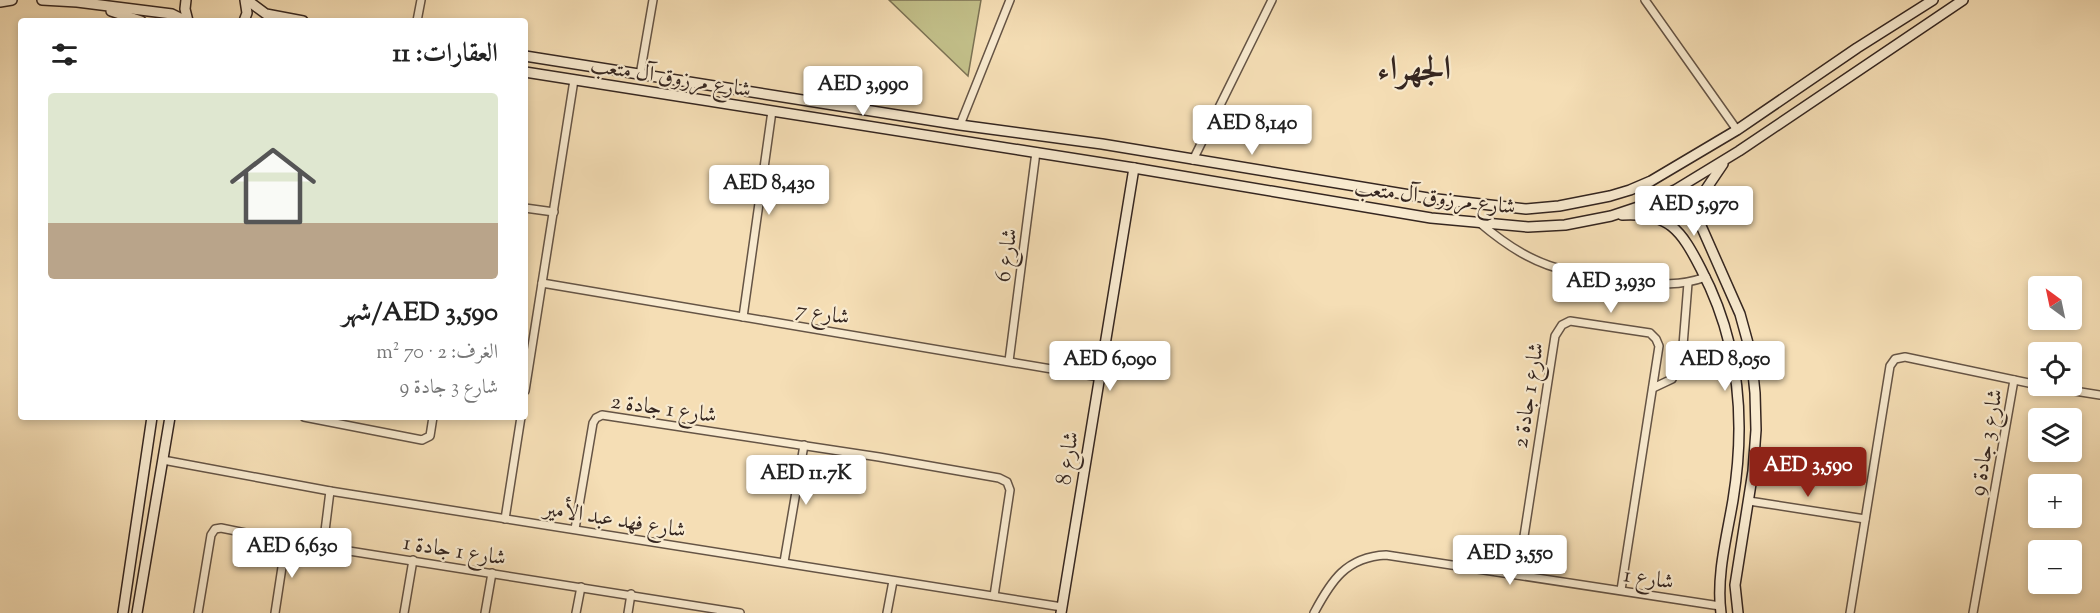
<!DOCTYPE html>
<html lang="ar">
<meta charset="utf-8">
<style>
body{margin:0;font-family:"Sorts Mill Goudy",Amiri,serif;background:#f6f6f6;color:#222;direction:rtl;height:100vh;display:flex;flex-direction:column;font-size:22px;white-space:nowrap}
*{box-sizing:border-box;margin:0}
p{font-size:20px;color:#767676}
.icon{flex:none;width:33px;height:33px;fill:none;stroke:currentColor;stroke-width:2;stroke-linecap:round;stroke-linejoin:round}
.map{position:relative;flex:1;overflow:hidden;direction:ltr}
.details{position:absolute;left:18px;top:18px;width:510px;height:402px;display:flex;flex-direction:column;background:#fff;border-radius:6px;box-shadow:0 3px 9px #0003;direction:rtl}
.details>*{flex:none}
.needle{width:39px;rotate:327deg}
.controls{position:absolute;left:2028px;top:276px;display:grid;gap:12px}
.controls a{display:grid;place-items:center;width:54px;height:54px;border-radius:6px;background:#fff;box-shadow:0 3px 9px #0003;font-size:30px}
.price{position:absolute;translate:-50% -51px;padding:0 14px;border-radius:6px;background:#fff;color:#222;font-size:20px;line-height:39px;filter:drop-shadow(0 2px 3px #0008)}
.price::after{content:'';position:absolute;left:50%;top:36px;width:18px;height:14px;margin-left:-9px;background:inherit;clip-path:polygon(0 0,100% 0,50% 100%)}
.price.on{background:#8f2418;color:#fff}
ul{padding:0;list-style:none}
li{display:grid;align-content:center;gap:12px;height:318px;padding:0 30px}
li span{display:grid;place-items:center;height:186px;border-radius:6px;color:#555}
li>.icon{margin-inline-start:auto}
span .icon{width:108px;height:108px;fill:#fffc;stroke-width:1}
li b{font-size:26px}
h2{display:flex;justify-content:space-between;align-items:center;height:72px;padding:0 30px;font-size:26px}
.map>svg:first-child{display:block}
.green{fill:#c2bf89;stroke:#7c7254;stroke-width:1.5}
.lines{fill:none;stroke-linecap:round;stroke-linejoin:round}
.street-casing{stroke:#655445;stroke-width:10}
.secondary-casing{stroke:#352620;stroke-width:12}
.street{stroke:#f8eacf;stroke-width:7}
.secondary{stroke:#f8eacf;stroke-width:9}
.labels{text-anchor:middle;stroke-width:4.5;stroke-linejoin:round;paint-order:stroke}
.street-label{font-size:22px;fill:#352620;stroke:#f8eacf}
.town-label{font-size:34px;font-weight:bold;fill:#352620;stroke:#f8eacf}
</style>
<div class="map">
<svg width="2100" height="613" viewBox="0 0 2100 613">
<rect width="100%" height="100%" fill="#f5deb5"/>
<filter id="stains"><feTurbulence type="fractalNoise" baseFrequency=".00333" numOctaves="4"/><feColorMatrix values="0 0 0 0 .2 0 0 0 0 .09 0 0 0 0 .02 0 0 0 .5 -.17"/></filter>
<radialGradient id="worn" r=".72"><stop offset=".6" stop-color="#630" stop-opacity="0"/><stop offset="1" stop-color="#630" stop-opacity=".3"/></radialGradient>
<path class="green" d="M889 0H981L968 76Z"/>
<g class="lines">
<g class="street-casing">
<g id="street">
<path d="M1645 0 1737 130"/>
<path d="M417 21 421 0"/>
<path d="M640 75 653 0"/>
<path d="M960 125 1010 0"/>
<path d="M1193 160 1272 0"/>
<path d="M525 208 554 212"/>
<path d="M1480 223C1506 245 1534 264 1569 271 1585 274 1602 275 1619 277 1654 282 1671 289 1706 277"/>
<path d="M542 283 1099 377"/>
<path d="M743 317 772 111"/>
<path d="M1009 361 1036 152"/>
<path d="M2043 386 2100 395"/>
<path d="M1653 388 1672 379 1682 358 1688 283"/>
<path d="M525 391 574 80"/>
<path d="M304 417 422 440 430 436 433 417"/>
<path d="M163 460 330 491 1062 607"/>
<path d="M1749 501 1865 519"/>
<path d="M505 519 521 417"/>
<path d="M575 529 593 423 596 418 602 415 879 457 999 478 1007 482 1010 490 994 596"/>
<path d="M323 547 330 491"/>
<path d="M784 562 804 445"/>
<path d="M1518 575 1555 336 1562 325 1570 321 1650 333 1656 339 1659 346 1621 590"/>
<path d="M198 613 211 535 215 529 221 528 286 541 740 613"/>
<path d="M275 613 286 541"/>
<path d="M404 613 413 560"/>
<path d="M485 613 492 573"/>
<path d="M576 613 581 587"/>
<path d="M628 613 631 594"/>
<path d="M887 613 893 581"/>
<path d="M1314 613C1331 581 1346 557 1386 555L1720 606"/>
<path d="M1850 613 1890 366 1895 359 1905 357 2038 385"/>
<path d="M1973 613 2014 380"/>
</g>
</g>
<g class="secondary-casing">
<g id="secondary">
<path d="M42 0 77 2 172 14 186 21"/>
<path d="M186 0 185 9 188 21"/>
<path d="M247 0 266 14 303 21"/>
<path d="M0 2 12 0"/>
<path d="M111 11 141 21"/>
<path d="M244 21 247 13 245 0"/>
<path d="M525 56 960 125 1102 144 1428 198 1526 209 1559 206 1610 196 1630 190 1651 181 1737 130 1857 48 1933 0"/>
<path d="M525 72 1134 168 1431 218 1528 227 1565 225 1611 216 1644 205 1675 190 1739 151 1963 0"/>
<path d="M1723 164 1700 198 1698 219 1740 314 1751 354 1755 393 1756 430 1753 471 1735 585 1738 613"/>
<path d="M1622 215C1669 212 1681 230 1701 269 1739 341 1746 420 1733 500 1727 536 1716 576 1721 613"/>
<path d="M123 613 152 417"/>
<path d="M137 613 170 417"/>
<path d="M1061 613 1134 168"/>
</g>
</g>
<use href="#street" class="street"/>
<use href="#secondary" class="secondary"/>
</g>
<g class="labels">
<g class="street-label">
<text transform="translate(671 76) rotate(9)" y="8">شارع مرزوق آل متعب</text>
<text transform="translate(1435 196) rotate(7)" y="8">شارع مرزوق آل متعب</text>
<text transform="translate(1005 255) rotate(-82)" y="8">شارع 6</text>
<text transform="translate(823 312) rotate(9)" y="8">شارع 7</text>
<text transform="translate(1527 395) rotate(-81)" y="8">شارع 1 جادة 2</text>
<text transform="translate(664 407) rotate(8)" y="8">شارع 1 جادة 2</text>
<text transform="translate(1985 442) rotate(-80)" y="8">شارع 3 جادة 9</text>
<text transform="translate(1066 458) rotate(-81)" y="8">شارع 8</text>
<text transform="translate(615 518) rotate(9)" y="8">شارع فهد عبد الأمير</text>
<text transform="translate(455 549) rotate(9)" y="8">شارع 1 جادة 1</text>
<text transform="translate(1649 577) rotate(9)" y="8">شارع 1</text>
</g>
<g class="town-label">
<text x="1414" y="79">الجهراء</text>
</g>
</g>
<rect width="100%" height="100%" filter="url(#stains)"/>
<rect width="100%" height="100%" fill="url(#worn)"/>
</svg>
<div class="controls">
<a><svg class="needle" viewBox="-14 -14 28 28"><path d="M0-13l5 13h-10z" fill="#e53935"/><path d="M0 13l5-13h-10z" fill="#767676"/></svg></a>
<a><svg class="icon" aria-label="locate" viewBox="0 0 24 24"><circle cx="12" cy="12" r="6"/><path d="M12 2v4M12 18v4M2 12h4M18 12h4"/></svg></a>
<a><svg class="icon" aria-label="layers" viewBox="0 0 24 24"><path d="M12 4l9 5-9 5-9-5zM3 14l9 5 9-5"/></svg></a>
<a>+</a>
<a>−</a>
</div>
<b class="price" style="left:863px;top:117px">AED 3,990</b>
<b class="price" style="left:1252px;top:156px">AED 8,140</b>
<b class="price" style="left:769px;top:216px">AED 8,430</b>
<b class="price" style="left:1694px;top:237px">AED 5,970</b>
<b class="price" style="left:1611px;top:314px">AED 3,930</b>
<b class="price" style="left:1110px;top:392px">AED 6,090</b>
<b class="price" style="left:1725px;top:392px">AED 8,050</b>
<b class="price on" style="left:1808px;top:498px">AED 3,590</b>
<b class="price" style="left:806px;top:506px">AED 11.7K</b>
<b class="price" style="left:292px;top:579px">AED 6,630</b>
<b class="price" style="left:1510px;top:586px">AED 3,550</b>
<section class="details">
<h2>العقارات: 11<svg class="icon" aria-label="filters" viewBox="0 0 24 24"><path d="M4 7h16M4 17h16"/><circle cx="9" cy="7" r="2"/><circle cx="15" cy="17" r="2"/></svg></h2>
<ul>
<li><span style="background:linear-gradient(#dfe7d0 70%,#b9a48a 0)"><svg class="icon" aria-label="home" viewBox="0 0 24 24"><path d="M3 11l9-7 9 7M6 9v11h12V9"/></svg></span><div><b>AED 3,590/شهر</b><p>الغرف: 2 · 70 m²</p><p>شارع 3 جادة 9</p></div></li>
</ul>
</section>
</div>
